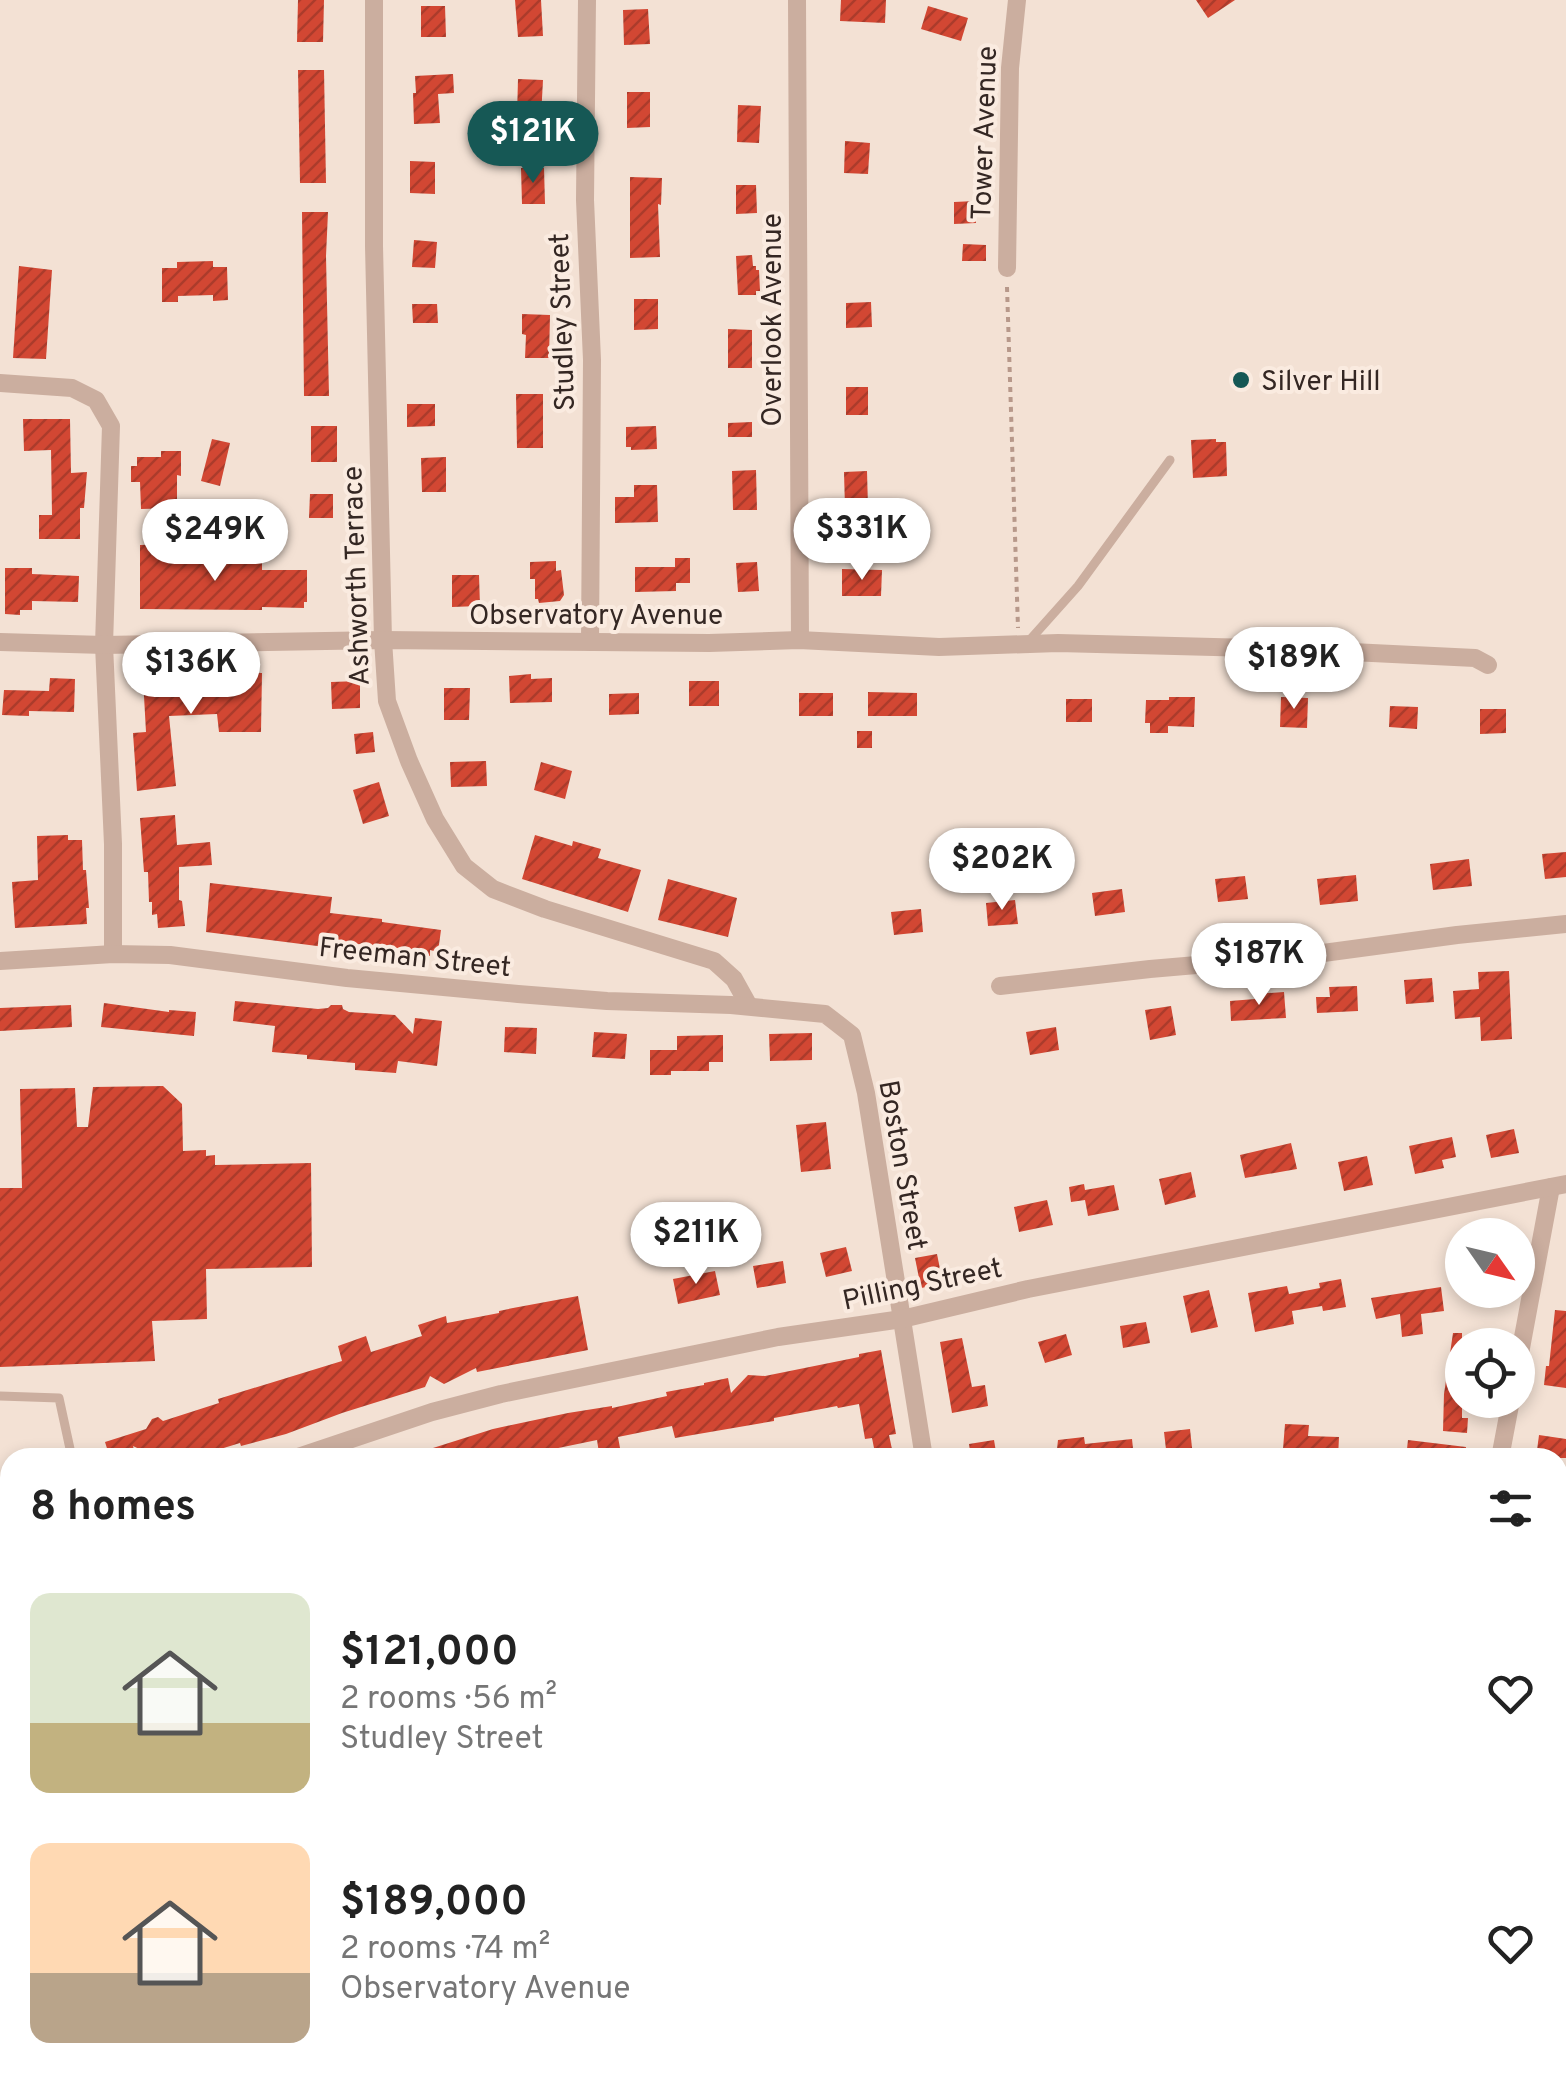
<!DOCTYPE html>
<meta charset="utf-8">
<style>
body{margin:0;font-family:Overpass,sans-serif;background:#f2f2f2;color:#222;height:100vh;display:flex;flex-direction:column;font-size:38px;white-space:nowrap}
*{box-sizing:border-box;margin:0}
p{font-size:32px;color:#767676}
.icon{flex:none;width:55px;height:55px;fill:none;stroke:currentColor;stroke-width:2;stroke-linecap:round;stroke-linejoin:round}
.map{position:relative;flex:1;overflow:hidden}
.sheet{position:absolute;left:0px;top:1448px;width:1568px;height:642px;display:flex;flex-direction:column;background:#fff;border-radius:30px 30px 0 0;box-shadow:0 5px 15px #0003}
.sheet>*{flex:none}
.needle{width:65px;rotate:124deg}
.tools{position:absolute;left:1445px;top:1218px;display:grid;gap:20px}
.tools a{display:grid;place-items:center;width:90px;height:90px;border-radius:50%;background:#fff;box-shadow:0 5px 15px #0003;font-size:50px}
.price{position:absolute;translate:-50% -85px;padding:0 22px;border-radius:35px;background:#fff;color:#222;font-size:32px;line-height:65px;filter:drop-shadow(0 2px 5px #0008)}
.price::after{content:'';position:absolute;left:50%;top:60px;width:30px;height:22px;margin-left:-15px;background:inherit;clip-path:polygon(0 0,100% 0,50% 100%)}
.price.on{background:#165855;color:#fff}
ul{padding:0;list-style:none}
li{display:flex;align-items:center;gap:30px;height:250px;padding:0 30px}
li span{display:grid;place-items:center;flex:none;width:280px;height:200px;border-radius:20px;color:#555}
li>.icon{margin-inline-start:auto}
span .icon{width:120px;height:120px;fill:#fffc;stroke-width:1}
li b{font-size:42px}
h2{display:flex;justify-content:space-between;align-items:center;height:120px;padding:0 30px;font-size:42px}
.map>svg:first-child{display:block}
.park{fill:url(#park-dots)}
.building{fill:url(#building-hatch)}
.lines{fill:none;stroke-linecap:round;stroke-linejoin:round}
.path{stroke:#b7988a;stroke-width:4;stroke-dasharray:5 5;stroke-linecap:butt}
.service{stroke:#cbae9f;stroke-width:9}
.minor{stroke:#cbae9f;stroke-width:18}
.tertiary{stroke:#cbae9f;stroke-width:20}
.poi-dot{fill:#165855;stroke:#faebe0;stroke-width:4}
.labels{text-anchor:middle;stroke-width:8;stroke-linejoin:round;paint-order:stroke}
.street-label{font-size:28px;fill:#342723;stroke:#faebe0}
.poi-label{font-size:28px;fill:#342723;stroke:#faebe0;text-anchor:start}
</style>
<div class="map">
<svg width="1566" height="2088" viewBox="0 0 1566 2088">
<defs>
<pattern id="park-dots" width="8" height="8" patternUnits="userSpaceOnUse" patternTransform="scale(2.5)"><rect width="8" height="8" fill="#b8c293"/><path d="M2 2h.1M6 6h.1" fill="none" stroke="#969e78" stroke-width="1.8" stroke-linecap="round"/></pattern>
<pattern id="building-hatch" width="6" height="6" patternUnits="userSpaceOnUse" patternTransform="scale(2.5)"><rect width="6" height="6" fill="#d24733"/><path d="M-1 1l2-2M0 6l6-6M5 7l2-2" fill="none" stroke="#ab3b2b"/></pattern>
</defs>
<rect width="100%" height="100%" fill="#f3e1d4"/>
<path class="park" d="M1558 1870 1566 1871V2088H783L781 2080H1558Z"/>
<g class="building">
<path d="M298 0H324L323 42H297Z"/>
<path d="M515 0H541L543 36 518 37Z"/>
<path d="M841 0H886L885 23 840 21Z"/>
<path d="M1196 0H1235L1208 18Z"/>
<path d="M421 6H445L446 37H421Z"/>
<path d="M928 6 968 18 961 41 921 29Z"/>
<path d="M648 9 650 44 624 45 623 10Z"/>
<path d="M298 70H324L326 183H300Z"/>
<path d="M453 74 454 93 438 94 440 123 414 124 413 93H416L415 76Z"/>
<path d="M518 79 543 80 541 117 517 116Z"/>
<path d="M627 92H650V127L627 128Z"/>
<path d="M738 105 761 106 759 143 737 142Z"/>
<path d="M845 141 870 143 868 174 844 173Z"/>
<path d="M410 161 435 162V194L410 193Z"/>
<path d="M521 168H544L545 204H522Z"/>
<path d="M630 177 662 178 661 205 658 204 660 257 630 258Z"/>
<path d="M736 185H756L757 213 736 214Z"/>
<path d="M975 201 976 223 954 224V202Z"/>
<path d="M302 212H328L326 256 329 396H304Z"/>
<path d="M414 240 437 242 435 268 412 267Z"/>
<path d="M963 244 986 245V261H962Z"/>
<path d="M752 255 753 266H756V270H759L760 291H756V295H738L736 256Z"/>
<path d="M213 261V267H227L228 300 213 301V295L178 296V302H162V268H177V262Z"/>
<path d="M19 266 52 270 46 359 13 358Z"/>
<path d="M634 299H658V329L634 330Z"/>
<path d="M871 302 872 327 846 328V303Z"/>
<path d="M412 304H437L438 323H413Z"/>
<path d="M522 314 550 315 549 358H525L526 335 522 334Z"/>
<path d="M728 329 752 330V368H728Z"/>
<rect x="846" y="387" width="22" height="28"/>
<path d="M516 394H543V448H517Z"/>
<path d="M407 404H435V426L407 427Z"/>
<path d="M23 419H70L71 473 87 472 84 508H80V539H39V515H52L51 450 24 451Z"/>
<path d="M752 422V437H728V423Z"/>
<rect x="311" y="426" width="26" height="36"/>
<path d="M656 426 657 449 631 450V447H626V427Z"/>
<path d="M212 439 230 443 220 486 201 481Z"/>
<path d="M1216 439V442H1226L1227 476 1193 478 1191 440Z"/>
<path d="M161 451H181V476L177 475V508L141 509 140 482H131V466H137V457H161Z"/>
<path d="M446 457V492H422L421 458Z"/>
<path d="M756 470 757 510H733L732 471Z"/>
<path d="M867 471 868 508H845L844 472Z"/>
<path d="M634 485H657L658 522 615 523V497H634Z"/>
<path d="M310 494H333V518H309Z"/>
<path d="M174 544V563H232V558H252V564L262 563V570H307V602H304V608L262 607V610L140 609V545Z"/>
<path d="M675 558H690V583H676V591L635 592V567H675Z"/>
<path d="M556 561V571L561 570 564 595 560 601 539 603 538 599H535V579H530V562Z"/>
<path d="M757 562 759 591 738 592 736 563Z"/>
<path d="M5 568H32V574L79 576 78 602 32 601V610H20V615L5 614Z"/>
<path d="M842 569 882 570 881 596H842Z"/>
<path d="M452 575H479L480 606 452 607Z"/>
<path d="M237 672 262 673 261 732H219L217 714 169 716 176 786 137 791 133 733 146 732 143 678 237 676Z"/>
<path d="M531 674V679L552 678V702L510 703 509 676Z"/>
<path d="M50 678 75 679 74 712 29 711V716L2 715 4 690 49 691Z"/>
<path d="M360 681V708L332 709 331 682Z"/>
<rect x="689" y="681" width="30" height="25"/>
<path d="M444 688H470L469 720H444Z"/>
<path d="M868 692 917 693V716H868Z"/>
<path d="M639 693V714L609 715V694Z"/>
<rect x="799" y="693" width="34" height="23"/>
<path d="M1169 697H1195L1194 727 1168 726V733H1150V723H1145L1146 700H1169Z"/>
<path d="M1281 697 1308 698 1307 728 1280 727Z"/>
<rect x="1066" y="699" width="26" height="23"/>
<path d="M1390 706 1418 707 1417 729 1389 727Z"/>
<path d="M1480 709H1506V733L1480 734Z"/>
<rect x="857" y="731" width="15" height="17"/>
<path d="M373 732 375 752 356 754 354 734Z"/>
<path d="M486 761 487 786 451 787 450 762Z"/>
<path d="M541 762 572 771 565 799 534 790Z"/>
<path d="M379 782 389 816 363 824 353 790Z"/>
<path d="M175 815 177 845 210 842 212 865 179 867V900L182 901 185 926 158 928 157 914 152 915V902H149L148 872H144L140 818Z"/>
<path d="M68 835V840H82L83 870H86L89 908H86L87 924 15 928 12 882 38 880 37 836Z"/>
<path d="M535 835 572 846 573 841 601 849 598 858 641 870 628 912 522 879Z"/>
<path d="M1566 852V877L1545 879 1542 854Z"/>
<path d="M1469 859 1472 886 1433 890 1430 864Z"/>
<path d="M1356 875 1358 901 1320 905 1317 879Z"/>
<path d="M1245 876 1248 899 1218 902 1215 879Z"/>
<path d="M668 879 737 898 728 937 658 920Z"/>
<path d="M210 883 332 897 330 913 382 919V922L441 930 438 952 430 950V956L411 953V950L379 946 325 941V947L206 932Z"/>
<path d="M1122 889 1125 912 1095 916 1092 893Z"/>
<path d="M1015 900 1018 924 988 926 986 903Z"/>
<path d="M921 909 923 932 894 935 891 912Z"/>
<path d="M1509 971 1512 1039 1481 1041 1480 1017 1455 1019 1453 991 1479 989 1478 972Z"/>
<path d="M1432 978 1434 1002 1406 1004 1404 980Z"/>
<path d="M1357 986 1358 1011 1317 1013 1316 997H1330L1329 987Z"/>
<path d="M1284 992 1286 1018 1231 1021 1230 1001 1255 999V994Z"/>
<path d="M235 1001 318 1009 328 1008 331 1005H342L343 1009 349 1012 395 1015 413 1034 415 1018 442 1021 437 1066 398 1061 396 1073 355 1070V1063L307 1059V1055L272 1052 275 1026 233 1021Z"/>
<path d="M104 1003 169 1012V1010L196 1012 194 1036 101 1027Z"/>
<path d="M71 1005 72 1027 0 1031V1008Z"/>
<path d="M1171 1006 1176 1035 1150 1040 1145 1010Z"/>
<path d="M505 1027 537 1028 536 1054 504 1052Z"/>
<path d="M1056 1027 1059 1050 1030 1055 1026 1032Z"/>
<path d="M594 1032 627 1034 625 1059 592 1057Z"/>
<path d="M812 1033V1060L770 1061 769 1034Z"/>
<path d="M723 1035V1062H709V1071H671V1075H650V1050H677V1036Z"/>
<path d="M163 1086 182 1104 183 1151 206 1150V1156L215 1155V1165L311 1163 312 1267 206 1269 207 1319 152 1321 155 1361 0 1367V1188H22L20 1089 75 1088 77 1127H88L93 1087Z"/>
<path d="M826 1122 831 1169 801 1172 796 1125Z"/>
<path d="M1514 1129 1519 1153 1491 1158 1486 1135Z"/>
<path d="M1452 1137 1456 1157 1442 1160 1444 1168 1415 1174 1409 1146Z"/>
<path d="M1291 1143 1297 1169 1245 1178 1240 1155Z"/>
<path d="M1367 1156 1373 1185 1344 1191 1338 1162Z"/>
<path d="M1191 1172 1196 1197 1165 1205 1159 1179Z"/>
<path d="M1084 1184 1085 1190 1114 1185 1119 1210 1088 1216 1085 1200 1071 1202 1069 1187Z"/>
<path d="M1047 1200 1053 1225 1019 1232 1014 1207Z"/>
<path d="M846 1247 852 1271 826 1277 820 1253Z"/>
<path d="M937 1254 943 1284 921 1288 915 1258Z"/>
<path d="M783 1261 786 1283 757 1288 753 1266Z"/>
<path d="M715 1271 720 1295 678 1304 673 1279Z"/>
<path d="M1341 1279 1346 1307 1323 1311 1322 1306 1292 1311 1294 1324 1255 1332 1248 1293 1287 1286 1289 1294 1320 1288 1319 1283Z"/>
<path d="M1441 1287 1444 1311 1421 1314 1423 1334 1402 1337 1400 1314 1376 1319 1371 1298Z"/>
<path d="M1209 1290 1218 1327 1191 1333 1183 1296Z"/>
<path d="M578 1296 588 1350 477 1372 476 1368 444 1384 430 1376 425 1387 342 1413 286 1434 241 1446 240 1443 191 1458H158L133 1446 136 1458H110L105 1442 146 1429 152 1419 158 1417 163 1421 219 1403 218 1399 342 1361 338 1346 366 1336 371 1352 422 1336 418 1325 446 1316 447 1323 499 1313V1311L513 1308Z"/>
<path d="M1555 1310 1566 1311V1388L1544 1385 1546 1366H1549Z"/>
<path d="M1146 1322 1150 1343 1123 1348 1120 1326Z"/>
<path d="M1453 1333H1462V1418H1468L1467 1433 1443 1431 1444 1394Z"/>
<path d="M1066 1334 1072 1355 1045 1363 1038 1342Z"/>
<path d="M962 1338 972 1387 985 1385 988 1406 952 1413 940 1342Z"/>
<path d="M881 1350 896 1434 889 1435 893 1454 876 1458 872 1438 865 1439 859 1404 838 1408 837 1406 774 1418V1421L675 1438 672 1426 618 1437 620 1448 599 1453 597 1440 510 1458H414V1454L493 1429 568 1413 612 1406V1408L667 1396 666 1392 704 1385V1383L728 1378 731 1393 748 1375 765 1376 859 1357V1354Z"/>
<path d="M1285 1424 1309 1425 1308 1436 1339 1437 1338 1458H1305V1450L1283 1449Z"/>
<path d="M1190 1429 1193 1457 1167 1458 1164 1432Z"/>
<path d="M1539 1435 1566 1439V1458H1536Z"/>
<path d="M1084 1437 1085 1444 1132 1439 1134 1458H1056L1058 1440Z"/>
<path d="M994 1440 997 1458H971L969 1444Z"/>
<path d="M1408 1440 1466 1447 1465 1458H1406Z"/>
</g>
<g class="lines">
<path class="path" d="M1007 287 1018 628"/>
<g class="service">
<path d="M1028 642 1078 586 1170 460"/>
<path d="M0 1396 59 1398 72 1458"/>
</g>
<g class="minor">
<path d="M374 0V246L383 640 387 701 409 761 435 819 464 866 493 889 545 909 714 961 734 979 749 1006"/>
<path d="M587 0 585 200 592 360 590 642"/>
<path d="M797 0 800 640"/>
<path d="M1007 268 1010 68 1017 0"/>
<path d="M0 383 72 388 96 400 111 426 104 645 113 844V954"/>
<path d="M0 642 104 645 383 640 709 643 799 640 939 647 1058 643 1290 649 1475 658 1488 665"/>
<path d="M0 961 113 954 170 955 347 978 518 994 607 1001 731 1005 825 1014 852 1035 866 1093 924 1458"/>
<path d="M1000 986 1150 969 1301 956 1457 935 1566 924"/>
<path d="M1518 1364 1551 1187"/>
<path d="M295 1458 432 1412 501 1394 778 1337 902 1319 1028 1289 1566 1184"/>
<path d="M1500 1458 1511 1400"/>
<path d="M1558 1534 1566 1535"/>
<path d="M0 1557 10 1553"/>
<path d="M0 1885 10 1884"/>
<path d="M681 2080 683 2088"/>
<path d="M259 2088 293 2085 311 2080"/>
</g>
<g class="tertiary">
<path d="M0 1682 10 1695"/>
<path d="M1558 1750 1566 1751"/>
<path d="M292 2080 294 2088"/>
</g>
</g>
<circle class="poi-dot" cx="1241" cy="380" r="10"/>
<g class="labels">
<g class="street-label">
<text transform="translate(983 133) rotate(-88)" y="10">Tower Avenue</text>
<text transform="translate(771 320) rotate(-90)" y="10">Overlook Avenue</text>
<text transform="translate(561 322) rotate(-92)" y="10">Studley Street</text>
<text transform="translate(355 576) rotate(-92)" y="10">Ashworth Terrace</text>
<text x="596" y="624">Observatory Avenue</text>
<text transform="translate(415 956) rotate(6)" y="10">Freeman Street</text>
<text transform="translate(904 1165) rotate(80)" y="10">Boston Street</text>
<text transform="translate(922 1283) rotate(-12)" y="10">Pilling Street</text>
</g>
<g class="poi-label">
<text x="1261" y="390">Silver Hill</text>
</g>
</g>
</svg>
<div class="tools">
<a><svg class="needle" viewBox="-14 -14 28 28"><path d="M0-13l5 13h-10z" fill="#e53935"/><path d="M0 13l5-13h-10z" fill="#767676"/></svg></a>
<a><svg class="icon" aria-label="locate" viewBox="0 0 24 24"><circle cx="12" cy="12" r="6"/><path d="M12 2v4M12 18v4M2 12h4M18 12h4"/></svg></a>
</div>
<b class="price on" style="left:533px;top:186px">$121K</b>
<b class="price" style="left:862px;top:583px">$331K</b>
<b class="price" style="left:215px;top:584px">$249K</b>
<b class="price" style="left:1294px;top:712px">$189K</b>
<b class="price" style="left:191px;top:717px">$136K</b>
<b class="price" style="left:1002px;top:913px">$202K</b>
<b class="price" style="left:1259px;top:1008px">$187K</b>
<b class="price" style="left:696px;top:1287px">$211K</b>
<section class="sheet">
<h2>8 homes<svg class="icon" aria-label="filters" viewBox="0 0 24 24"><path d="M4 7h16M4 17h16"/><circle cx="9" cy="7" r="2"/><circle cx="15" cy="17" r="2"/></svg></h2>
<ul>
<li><span style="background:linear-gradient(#dfe7d0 65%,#c2b280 0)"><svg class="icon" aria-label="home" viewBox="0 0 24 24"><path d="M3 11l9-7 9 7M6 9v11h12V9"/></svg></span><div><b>$121,000</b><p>2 rooms · 56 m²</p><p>Studley Street</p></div><svg class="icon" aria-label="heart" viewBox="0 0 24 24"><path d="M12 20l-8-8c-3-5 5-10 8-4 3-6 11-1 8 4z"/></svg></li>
<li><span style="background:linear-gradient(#ffd9b3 65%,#b9a48a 0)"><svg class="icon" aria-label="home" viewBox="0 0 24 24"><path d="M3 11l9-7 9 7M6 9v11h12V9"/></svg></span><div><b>$189,000</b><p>2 rooms · 74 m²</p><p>Observatory Avenue</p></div><svg class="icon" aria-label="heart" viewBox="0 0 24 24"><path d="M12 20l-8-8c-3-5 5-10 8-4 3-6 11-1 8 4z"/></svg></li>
</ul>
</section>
</div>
